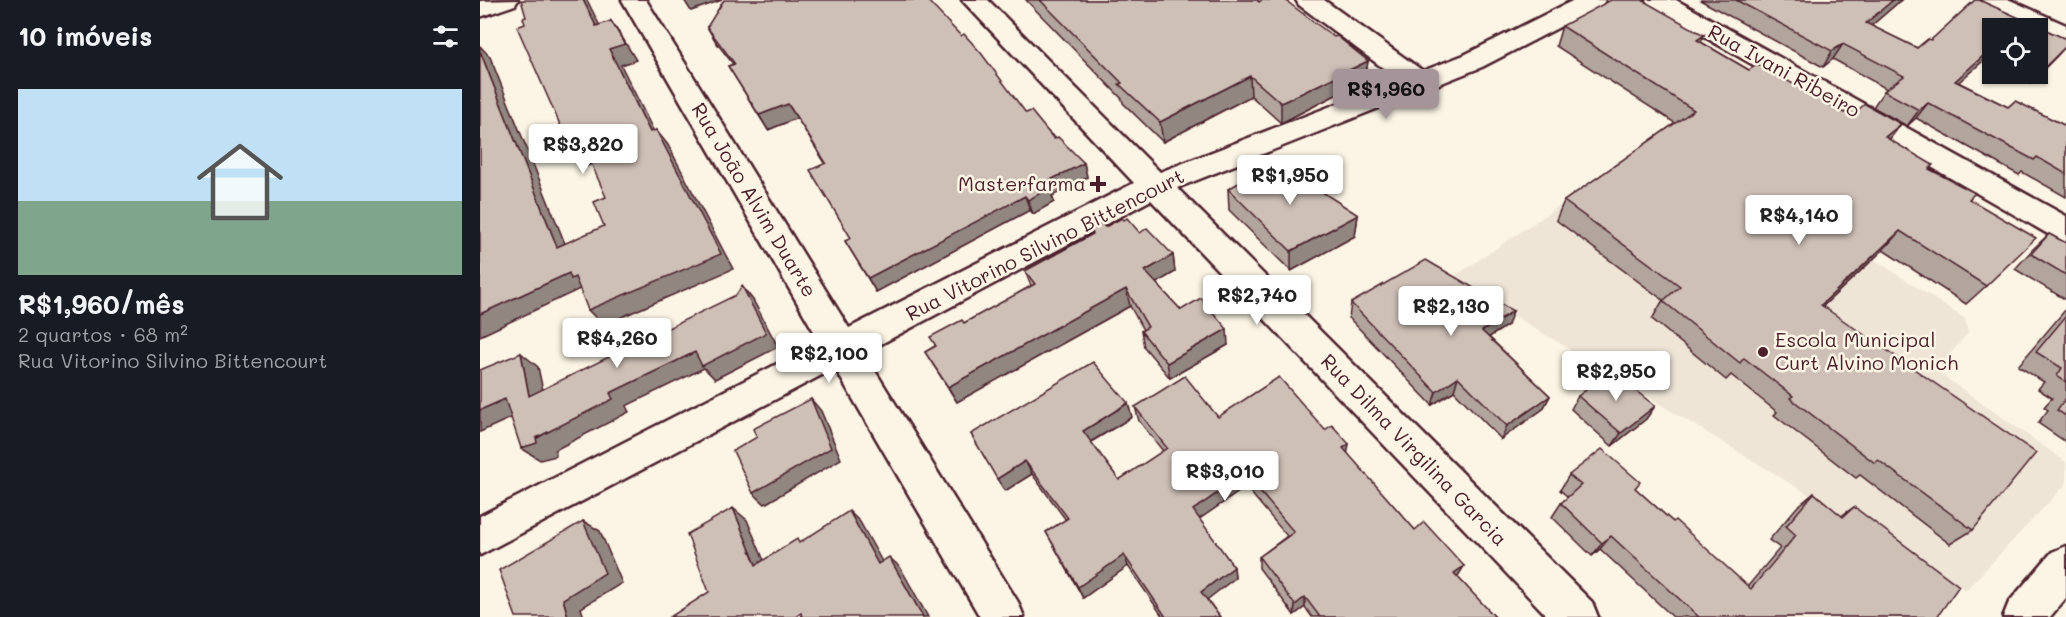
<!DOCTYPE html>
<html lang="pt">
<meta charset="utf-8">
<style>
body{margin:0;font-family:Mali,sans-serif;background:#20242c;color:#f1f3f6;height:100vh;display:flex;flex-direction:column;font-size:22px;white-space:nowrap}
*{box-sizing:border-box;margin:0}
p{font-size:20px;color:#9ea1a6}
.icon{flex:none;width:33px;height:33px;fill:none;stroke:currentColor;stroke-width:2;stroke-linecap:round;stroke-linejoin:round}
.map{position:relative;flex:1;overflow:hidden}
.sheet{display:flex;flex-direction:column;background:#171b24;width:480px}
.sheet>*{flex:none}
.controls{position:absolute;left:1502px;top:18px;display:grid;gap:12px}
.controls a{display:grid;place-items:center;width:66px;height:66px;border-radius:0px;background:#171b24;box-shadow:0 2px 4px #0004;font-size:30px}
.price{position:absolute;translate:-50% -51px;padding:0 14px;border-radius:6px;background:#fff;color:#222;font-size:20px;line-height:39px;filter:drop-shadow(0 2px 3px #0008)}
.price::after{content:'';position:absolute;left:50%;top:36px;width:18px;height:14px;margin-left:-9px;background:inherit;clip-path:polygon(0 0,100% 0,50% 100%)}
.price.selected{background:#a6949b;color:#111}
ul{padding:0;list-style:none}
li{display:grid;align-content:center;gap:12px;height:318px;padding:0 18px}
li+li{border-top:2px solid #363941}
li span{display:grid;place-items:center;height:186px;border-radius:0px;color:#555}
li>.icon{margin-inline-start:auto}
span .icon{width:108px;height:108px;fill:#fffc;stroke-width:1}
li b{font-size:26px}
h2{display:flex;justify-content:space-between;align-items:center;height:72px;padding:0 18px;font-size:26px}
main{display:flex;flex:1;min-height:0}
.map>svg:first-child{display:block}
.built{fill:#eee5d7}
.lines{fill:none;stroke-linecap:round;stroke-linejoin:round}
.minor-casing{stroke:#4a1f2b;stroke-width:5}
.minor{fill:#fcf5e5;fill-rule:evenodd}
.wall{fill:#b2a59d;stroke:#4a1f2b;stroke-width:1.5}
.shaded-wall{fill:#918680;stroke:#4a1f2b;stroke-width:1.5}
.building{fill:#cfc0b7;stroke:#4a1f2b;stroke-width:1.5}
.poi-dot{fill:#4a1f2b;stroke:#fcf5e5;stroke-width:2}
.labels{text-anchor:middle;stroke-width:5;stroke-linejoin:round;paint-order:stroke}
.street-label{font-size:20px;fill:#4a1f2b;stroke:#fcf5e5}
.poi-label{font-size:20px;fill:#4a1f2b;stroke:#fcf5e5;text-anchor:end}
</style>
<main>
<section class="sheet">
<h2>10 imóveis<svg class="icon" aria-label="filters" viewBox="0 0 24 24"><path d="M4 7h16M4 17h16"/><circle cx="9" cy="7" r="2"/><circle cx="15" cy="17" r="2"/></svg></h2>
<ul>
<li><span style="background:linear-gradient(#bfe0f5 60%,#7fa58c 0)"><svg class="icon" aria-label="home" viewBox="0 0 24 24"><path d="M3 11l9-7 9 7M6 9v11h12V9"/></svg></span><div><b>R$1,960/mês</b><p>2 quartos · 68 m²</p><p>Rua Vitorino Silvino Bittencourt</p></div></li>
</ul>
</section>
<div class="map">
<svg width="1586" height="617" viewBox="0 0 1586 617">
<rect width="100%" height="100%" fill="#fcf5e5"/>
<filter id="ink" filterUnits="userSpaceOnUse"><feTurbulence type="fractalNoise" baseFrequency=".0167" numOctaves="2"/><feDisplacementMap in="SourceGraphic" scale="12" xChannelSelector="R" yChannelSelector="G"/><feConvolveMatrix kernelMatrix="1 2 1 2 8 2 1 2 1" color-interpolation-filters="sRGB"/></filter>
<g filter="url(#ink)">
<path class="built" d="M1195 128 1485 319 1488 333 1456 371 1586 462V484L1486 590 972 278Z"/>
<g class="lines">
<g class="minor-casing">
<g id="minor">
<path d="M38 0 35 5 0 17V1Z"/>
<path d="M142 0H166L369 328 654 183 482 0H508L680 172 919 80 819 5 816 0H844L943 71 984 55 1094 0H1125L1122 5 1002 67 697 188 1112 602 1118 617H1068L671 200 384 353 538 602 544 617H500L355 368 0 555V516L340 342Z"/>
<path d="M1166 0H1196L1586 216V242L1575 238 1169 5Z"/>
<path d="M1498 0H1530L1586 25V43L1501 5Z"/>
<path d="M1586 546V598L1570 617H1523L1529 602 1572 552Z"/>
</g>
</g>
<use href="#minor" class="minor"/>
</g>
<g class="wall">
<path d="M546 0H777L854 37 888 61 885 80 801 123 771 96 683 142 643 103 642 99Z"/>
<path d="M1220 0H1421L1391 26 1437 48 1448 39 1451 40 1495 0H1499L1586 39V46L1550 83 1530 74H1557V28H1512V65L1503 61 1478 82 1528 107 1535 101 1586 126V197L1542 172 1539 175 1436 118 1427 126 1393 107 1404 91 1407 89 1353 59 1343 67Z"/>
<path d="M1082 26 1224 35 1221 42 1269 70 1364 113 1378 110 1421 124 1409 140 1450 170 1495 193 1489 199 1506 286 1486 304 1403 250 1343 306 1493 530 1470 544 1380 475 1376 478 1294 415 1297 412 1251 375 1246 380 1172 319 1183 300 1076 220 1084 201 1195 123 1076 46Z"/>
<path d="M227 27 546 113 604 163 607 177 572 196 574 202 553 214 550 210 396 292 365 241 371 238 345 163 317 118 288 130 248 66 253 64 236 42Z"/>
<path d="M748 189 878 215 875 236 811 271 749 210Z"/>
<path d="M625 227 660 233 693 255 695 272 676 283 701 310 748 345 690 378 664 347 661 331 663 330 650 306 477 402 445 352 455 346 484 323 551 286 545 271 612 234 611 230Z"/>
<path d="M1569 234 1586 243V300L1535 269 1553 249Z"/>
<path d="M871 303 1028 325 1009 337 1070 396 1063 409 1021 439 974 391 952 405 869 318Z"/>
<path d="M1586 309V442L1558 423 1568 410 1564 407 1572 398 1558 389 1564 382 1538 366Z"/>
<path d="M1098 396 1175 406 1166 419 1132 446 1091 409Z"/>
<path d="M655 407 845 430 867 453 935 530 984 566 977 577 1015 617H832L825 607 814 615 779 568V557L807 536 766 487 719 519 754 567 755 578 727 599 740 617H683L648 566 603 598 566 532 586 520 552 474 525 491 491 434 652 417 611 442 639 480 683 451 659 421Z"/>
<path d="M1089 475 1155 488 1193 522 1268 586 1300 548 1289 540 1317 507 1334 493 1361 516 1374 507 1457 617H1193L1120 549 1112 556 1072 517 1081 503 1088 497 1080 490Z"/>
</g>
<g class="shaded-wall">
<path d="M103 0H107L128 42 116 26Z"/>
<path d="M204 0H242L211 11Z"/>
<path d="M1413 0H1421L1376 39 1386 23Z"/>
<path d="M131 21 142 37 156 60 141 65 182 148 170 132 129 49Z"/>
<path d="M1224 35 1215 55 1217 40Z"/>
<path d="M1363 44 1353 59 1343 67 1352 51Z"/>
<path d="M0 46 10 57 92 261 77 247 0 51Z"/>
<path d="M1586 46 1577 56 1550 83 1564 68Z"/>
<path d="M1512 48V50L1503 61 1463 96 1475 81Z"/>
<path d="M888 61 885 80 801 123V103Z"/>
<path d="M770 76 771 96 683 142 680 122Z"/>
<path d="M1448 103 1436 118 1427 126 1439 110Z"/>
<path d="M308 104 317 118 288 130 279 115Z"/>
<path d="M1421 124 1406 144 1405 137Z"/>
<path d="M176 130 188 145 253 269 123 325 108 310Z"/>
<path d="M104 147 117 162 105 167 92 152Z"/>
<path d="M604 163 607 177 572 196 574 202 553 214 548 200 566 182Z"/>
<path d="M545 196 550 210 396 292 388 278Z"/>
<path d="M878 215 875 236 811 271V251Z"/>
<path d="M1420 231 1403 250 1326 322 1341 305Z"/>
<path d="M693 255 695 272 668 288 665 271Z"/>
<path d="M89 273 95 277 102 288 0 336V314Z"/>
<path d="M262 286 273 300 298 347 235 379 224 368 146 406 149 412 75 450 76 456 60 460 41 448 130 393 215 352 226 363Z"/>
<path d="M646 289 650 306 477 402 468 387Z"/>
<path d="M1033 311 1028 325 997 345 1002 331Z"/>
<path d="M747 329 748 345 690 378 687 363Z"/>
<path d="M41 353 58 367 67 410 49 396Z"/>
<path d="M978 377 974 391 952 405 956 392Z"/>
<path d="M1070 396 1063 409 1021 439 1027 426Z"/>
<path d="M25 399 44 412 0 432V410Z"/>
<path d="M331 399 341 411 361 459 285 504 273 493Z"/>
<path d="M648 403 652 417 607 444 603 431Z"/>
<path d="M1175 406 1166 419 1132 446 1141 433Z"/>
<path d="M869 444 867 457 863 448Z"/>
<path d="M545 461 552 474 525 491 517 479Z"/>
<path d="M765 474 766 487 715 522 713 510Z"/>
<path d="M253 508 267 520 290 575 276 565Z"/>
<path d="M369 511 380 522 409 574 398 564Z"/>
<path d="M103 521 120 531 142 583 101 608 104 617H88L83 599Z"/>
<path d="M1131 536 1120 549 1112 556 1122 543Z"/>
<path d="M644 555 648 566 603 598 598 587Z"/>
<path d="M409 557 420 567 448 617H443Z"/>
<path d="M984 566 978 576 969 584 974 573Z"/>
<path d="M754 567 755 578 724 602 721 592Z"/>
<path d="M825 597V607L814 615 815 605Z"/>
</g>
<g class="building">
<path d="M41 0H103L116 26 131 21 145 44 129 49 170 132 176 130 241 254 108 310 95 277 91 279 89 273 0 314V51L77 247 124 226 114 202 126 197 104 147 92 152 37 27 45 24 43 18 46 17Z"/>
<path d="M244 0H447L481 36 484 34 501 53 546 113 551 111 574 139 578 137 604 163 566 182 570 188 548 200 545 196 388 278 365 241 371 238 330 170 346 163 308 104 279 115 248 66 255 64 227 27Z"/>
<path d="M560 0H777L779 2 782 0H805L854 37 857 36 888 61 801 103 770 76 680 122 639 84 642 83Z"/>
<path d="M1131 0H1162L1224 35 1217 40 1269 70 1278 64 1364 113 1371 107 1378 110 1385 104 1421 124 1405 137 1453 165 1449 169 1495 193 1489 199 1556 238 1506 286 1420 231 1341 305 1556 453 1493 530 1398 460 1395 463 1310 398 1313 396 1264 358 1260 363 1183 301 1200 286 1084 201 1214 110 1082 26Z"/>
<path d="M1256 0H1413L1386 23 1437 48 1448 39 1451 40 1495 0H1499L1586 39V46L1564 68 1557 65V28H1512V48L1475 81 1528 107 1535 101 1586 126V174L1557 157 1554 160 1448 103 1439 110 1404 91 1424 76 1363 44 1352 51Z"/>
<path d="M796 162 878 215 811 251 748 189Z"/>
<path d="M642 218 644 220 647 218 660 233 667 228 693 255 665 271 701 310 721 298 747 329 687 363 661 331 668 327 646 289 468 387 445 352 456 346 450 337 482 320 484 323 555 284 545 271 613 234 611 230 621 223 625 227Z"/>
<path d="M1569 234 1586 243V275L1551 254Z"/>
<path d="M946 260 1033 311 1002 331 1070 396 1027 426 978 377 956 392 871 303Z"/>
<path d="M262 286 286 333 222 366 215 352 130 393 133 399 56 438 57 443 41 448 25 399 0 410V370L41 353 49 396 256 295Z"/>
<path d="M1586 316V382L1577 376 1582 368 1556 352Z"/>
<path d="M613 362 648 403 603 431 639 480 687 448 655 407 705 376 738 417 799 377 845 430 852 425 869 444 863 448 935 530 944 522 984 566 974 573 1015 617H840L825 597 815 605 779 557 814 532 765 474 713 510 754 567 721 592 740 617H686L644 555 598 587 566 532 588 518 545 461 517 479 491 434Z"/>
<path d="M1131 371 1175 406 1141 433 1098 396Z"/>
<path d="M1586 398V416L1577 410Z"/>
<path d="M331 399 351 448 273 493 253 451 277 437 273 429Z"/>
<path d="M1122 449 1160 482 1155 488 1193 522 1195 520 1271 589 1316 535 1306 526 1334 493 1363 517 1374 507 1479 586 1457 617H1219L1131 536 1122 543 1081 503 1101 485 1089 475Z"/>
<path d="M253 508 276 565 317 539 319 543 369 511 398 564 409 557 443 617H322L321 613 315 617H190L229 592 207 534Z"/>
<path d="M103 521 125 573 83 599 88 617H36L19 570Z"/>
</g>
</g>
<g class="poi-dot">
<path d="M615 175h6v6h6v6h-6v6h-6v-6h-6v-6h6z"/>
<circle cx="1283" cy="352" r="6"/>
</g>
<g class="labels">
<g class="street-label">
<text transform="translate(1304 71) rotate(29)" y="7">Rua Ivani Ribeiro</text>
<text transform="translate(274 200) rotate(59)" y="7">Rua João Alvim Duarte</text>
<text transform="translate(565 245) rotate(-27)" y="7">Rua Vitorino Silvino Bittencourt</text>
<text transform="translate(934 450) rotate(46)" y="7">Rua Dilma Virgilina Garcia</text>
</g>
<g class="poi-label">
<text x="606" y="191">Masterfarma</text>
<text x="1295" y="347" text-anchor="start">Escola Municipal<tspan x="1295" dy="23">Curt Alvino Monich</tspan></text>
</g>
</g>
</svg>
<div class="controls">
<a><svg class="icon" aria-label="locate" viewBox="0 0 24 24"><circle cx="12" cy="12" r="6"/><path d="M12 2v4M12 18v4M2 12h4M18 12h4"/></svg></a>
</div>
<b class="price selected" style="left:906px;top:120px">R$1,960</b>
<b class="price" style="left:103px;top:175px">R$3,820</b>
<b class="price" style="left:810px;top:206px">R$1,950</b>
<b class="price" style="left:1319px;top:246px">R$4,140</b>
<b class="price" style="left:777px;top:326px">R$2,740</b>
<b class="price" style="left:971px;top:337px">R$2,130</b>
<b class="price" style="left:137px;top:369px">R$4,260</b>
<b class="price" style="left:349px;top:384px">R$2,100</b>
<b class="price" style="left:1136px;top:402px">R$2,950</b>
<b class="price" style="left:745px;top:502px">R$3,010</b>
</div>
</main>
